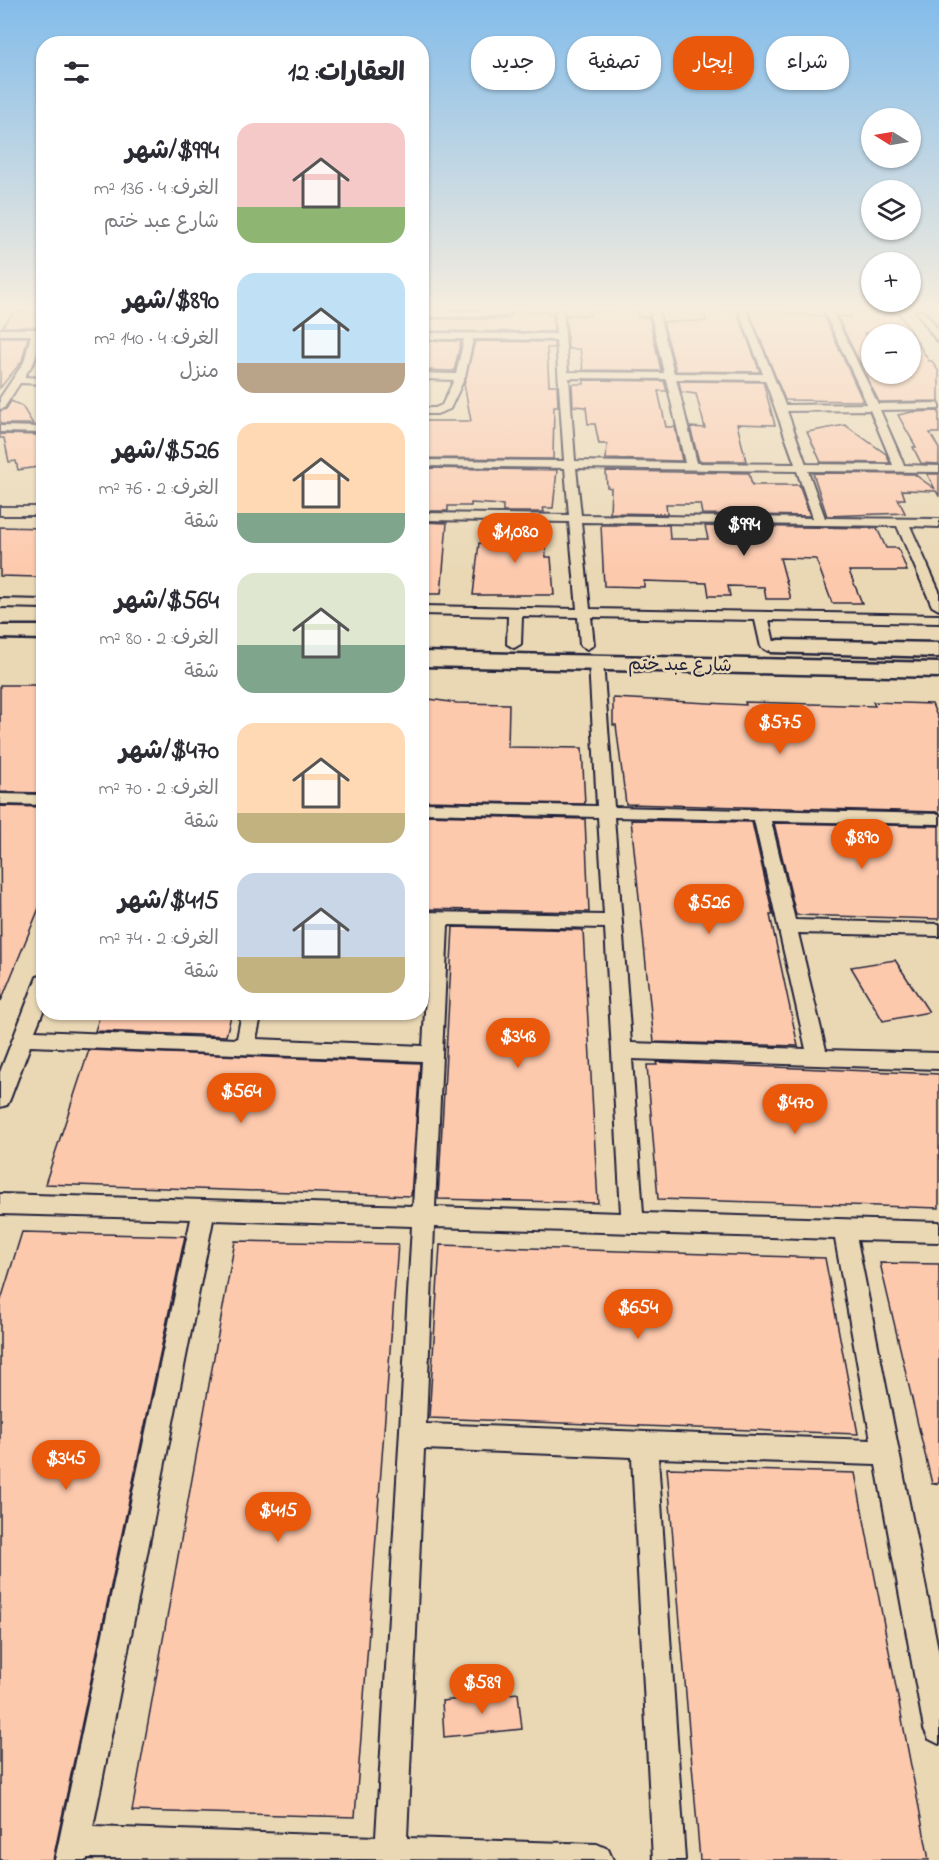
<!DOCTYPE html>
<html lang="ar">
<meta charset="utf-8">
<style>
body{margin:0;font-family:"Indie Flower","Playpen Sans Arabic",sans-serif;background:#f7f7f7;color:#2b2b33;direction:rtl;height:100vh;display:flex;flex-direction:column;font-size:22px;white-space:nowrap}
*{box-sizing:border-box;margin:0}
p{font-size:20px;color:#7c7c81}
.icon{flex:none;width:33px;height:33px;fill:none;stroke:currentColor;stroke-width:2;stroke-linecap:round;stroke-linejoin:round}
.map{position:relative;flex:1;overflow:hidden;direction:ltr}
.panel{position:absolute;left:36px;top:36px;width:393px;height:984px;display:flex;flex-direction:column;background:#fff;border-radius:24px;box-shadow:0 2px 4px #0004;direction:rtl}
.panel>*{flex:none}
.banner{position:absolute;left:447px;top:36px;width:402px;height:54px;direction:rtl;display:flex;gap:12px}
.needle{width:39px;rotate:281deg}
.tools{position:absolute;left:861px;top:108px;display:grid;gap:12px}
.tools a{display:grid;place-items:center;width:60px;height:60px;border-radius:50%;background:#fff;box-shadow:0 2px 4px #0004;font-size:30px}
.price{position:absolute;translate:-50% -51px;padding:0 14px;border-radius:21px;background:#ea580c;color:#fff;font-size:20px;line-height:39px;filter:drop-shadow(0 2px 3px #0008)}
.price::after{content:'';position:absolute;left:50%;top:36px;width:18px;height:14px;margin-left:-9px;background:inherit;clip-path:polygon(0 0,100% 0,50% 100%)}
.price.active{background:#222;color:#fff}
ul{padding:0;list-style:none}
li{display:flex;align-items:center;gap:18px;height:150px;padding:0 24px}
li span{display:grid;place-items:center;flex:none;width:168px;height:120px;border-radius:18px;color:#555}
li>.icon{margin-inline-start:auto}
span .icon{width:72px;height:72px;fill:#fffc;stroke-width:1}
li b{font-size:26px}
h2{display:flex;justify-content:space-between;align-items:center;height:72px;padding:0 24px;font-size:26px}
.chip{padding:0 21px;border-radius:24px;background:#fff;box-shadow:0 2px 4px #0004;font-size:21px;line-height:54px}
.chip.active{background:#ea580c;color:#fff}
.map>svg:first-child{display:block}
.building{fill:#fdc9ad;stroke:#22223b;stroke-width:1.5;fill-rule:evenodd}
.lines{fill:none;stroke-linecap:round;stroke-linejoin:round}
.minor-casing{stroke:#22223b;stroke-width:4}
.primary-casing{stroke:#22223b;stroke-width:5}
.minor{fill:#ead8b5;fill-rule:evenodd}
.primary{fill:#ead8b5;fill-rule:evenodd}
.labels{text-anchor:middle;stroke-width:5;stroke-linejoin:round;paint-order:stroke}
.far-street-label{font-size:18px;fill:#22223b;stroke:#ead8b5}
</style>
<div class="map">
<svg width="939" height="1860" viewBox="0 0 939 1860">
<rect width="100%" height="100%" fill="#ead8b5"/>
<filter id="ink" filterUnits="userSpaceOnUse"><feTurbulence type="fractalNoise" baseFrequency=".0167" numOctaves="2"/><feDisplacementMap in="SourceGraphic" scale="12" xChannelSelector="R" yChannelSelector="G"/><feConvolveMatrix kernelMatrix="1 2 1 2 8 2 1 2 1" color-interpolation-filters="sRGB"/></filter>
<g filter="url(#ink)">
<g class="building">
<path d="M510 311H548V314H553L554 332 424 331 426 319H509L512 314Z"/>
<path d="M589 311H637L638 317H649L661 371 583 370 580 349H568L566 315H590Z"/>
<path d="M710 311H737L760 372 676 371 663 322 706 321 704 312 711 313Z"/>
<path d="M749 311H786L787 313 824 316 863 401 785 400Z"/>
<path d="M14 312H44V327H2Z"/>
<path d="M852 312 899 313 929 361H932L939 372V401L879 402 837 316 850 317ZM864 333 910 334V374H872V353Z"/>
<path d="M0 337H28L22 361 0 388Z"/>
<path d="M423 341H461L454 371 422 370Z"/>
<path d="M475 341 554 342V348H547L549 385H557L558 406H554L553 459 422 458V421H471L464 384Z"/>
<path d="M584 380 664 381 667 391H658L666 427H675L682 461 606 459 607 444H599L595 424H588L586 407 573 406 572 384H584Z"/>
<path d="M679 381 763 382 775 425 737 424 746 461H699L690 427 705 428 696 394 681 392Z"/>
<path d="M11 401 22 406 33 424H0V411L6 409Z"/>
<path d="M939 411V433H930L939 449V464L921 463 913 447H916L898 415 912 412Z"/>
<path d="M845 425 886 454 890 463 821 462 807 432Z"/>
<path d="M0 434 39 435 44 443V466L18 470 16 461 9 462 4 438H0Z"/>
<path d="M422 468 557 470 553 508H543L544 512H503V505L471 503V506H448V511H422L425 484H422Z"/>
<path d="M606 471 749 473 752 485H799L810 516 702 514 700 504H666L667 514 610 513 611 488 607 487Z"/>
<path d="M813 473 914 474 935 489 927 474H939V496L936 491 902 490 905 499H898L905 513 827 516Z"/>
<path d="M422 522 447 523 441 594H422Z"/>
<path d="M503 523 544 524 546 557H551L554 595H473L479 543 503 544Z"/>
<path d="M601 525H669L670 539H708L705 526 877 528 886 548H898L907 571H849L862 603H832L816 559 780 558 791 599H766L764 587 728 586 730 596H709L707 583 644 581V587L604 586Z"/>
<path d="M0 527 44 528V567L38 577 0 576Z"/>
<path d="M0 685H44V793L0 792Z"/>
<path d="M422 698 457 703 509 704 508 747 582 748 585 804 422 801Z"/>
<path d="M613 698 746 705 745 702 875 706 873 702 932 704 939 721V812L626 804 616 725H613Z"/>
<path d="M0 806 44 807V896L1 1001Z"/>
<path d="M422 815 585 819 589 912 422 909Z"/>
<path d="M631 820 752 822 773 915H770L798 1046 654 1042Z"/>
<path d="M774 823 939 826V919L796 915Z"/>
<path d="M453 927 583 930 598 1203 438 1199Z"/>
<path d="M895 960 929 1012 883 1021 851 967Z"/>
<path d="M101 1012H232L226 1036 95 1031Z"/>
<path d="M89 1050 420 1063 411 1196 45 1184Z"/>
<path d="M656 1062 939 1074V1208L658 1199 647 1065H657Z"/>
<path d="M22 1232 185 1236 53 1860H0V1303Z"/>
<path d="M235 1241 398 1244 355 1817 132 1811Z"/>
<path d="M440 1245 825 1258 858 1434 429 1418Z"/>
<path d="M880 1263 939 1264V1483L932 1484Z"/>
<path d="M667 1468 855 1473 929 1860H700Z"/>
<path d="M518 1693 522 1729 444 1737 442 1701Z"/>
</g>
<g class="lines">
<g class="minor-casing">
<g id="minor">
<path d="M422 311H506L510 313 505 316 422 317Z"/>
<path d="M555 311H563L568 372 664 373 650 311H658L674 373 763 374 739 311H747L785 405 867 404 824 311H832L878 404 939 403V409L880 410 904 465 939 466V472L808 471 825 518 939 519V527L910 526 939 591V610L932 606 897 526 581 522 590 609 939 615V623L769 620 775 647 768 651 761 647 755 620 591 617 594 645 587 649 580 645 578 617 522 616 521 644 514 648 507 644 508 616 422 614V606L577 609 569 522 422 520V513L569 515 565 468 422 466V460L564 461 556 340 473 339 465 377 450 409 437 414H422V408H435L442 405 454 380 422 379V373L456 374 464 339H422V333L556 334ZM569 378 666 379 685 463 575 461ZM676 379 765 380 795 464 697 463ZM870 410 893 465 806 464 787 411ZM576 468 797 471 813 518 581 515Z"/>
<path d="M916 311H924L939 331V341L936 340Z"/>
<path d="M0 329H44L34 362 24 377 44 378V384L20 383 4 408 0 409V398L24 362 31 335H0Z"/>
<path d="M0 426 44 427V433L0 432Z"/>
<rect x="0" y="507" width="44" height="8"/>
<path d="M0 599 44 600V608L0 607Z"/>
<path d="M596 658 603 662 614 807 939 814V824L771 821 795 920 939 924V936L798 933 826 1050 939 1053V1069L632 1059 643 1213 939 1222V1242L857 1240 939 1654V1744L929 1739 924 1729 876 1465 658 1458 685 1860H653L632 1457 424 1449 407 1838 597 1844 608 1849 613 1860 87 1858V1860H55L191 1219 0 1214V1194L413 1206 422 1061 30 1046 10 1099 7 1105 0 1107V1072L35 982 37 977 44 975V1009L35 1031 237 1039 242 1012H262L256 1039 423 1046 430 925 422 924V912L604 915 598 817 422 813V803L597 806 589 662ZM614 817 754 820 806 1049 631 1043ZM448 925 605 928 621 1213 435 1207ZM213 1220 412 1226 376 1837 93 1827ZM434 1227 835 1239 871 1440 426 1424Z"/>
<path d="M0 794 44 795V805L0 804Z"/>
</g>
</g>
<g class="primary-casing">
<g id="primary">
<path d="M0 626H44V639L0 638Z"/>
<path d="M779 640 939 643V657L771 652 768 647 771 642Z"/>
<path d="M422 652 939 663V677L422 666Z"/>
</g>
</g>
<use href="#minor" class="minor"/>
<use href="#primary" class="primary"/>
</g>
</g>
<linearGradient id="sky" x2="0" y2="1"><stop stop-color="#83bcea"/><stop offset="0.54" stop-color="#f6edde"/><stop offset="1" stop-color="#f6edde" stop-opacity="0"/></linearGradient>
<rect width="939" height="571" fill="url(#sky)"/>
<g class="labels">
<g class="far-street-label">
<text transform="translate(680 664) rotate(1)" y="6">شارع عبد ختم</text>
</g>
</g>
</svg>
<div class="tools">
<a><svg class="needle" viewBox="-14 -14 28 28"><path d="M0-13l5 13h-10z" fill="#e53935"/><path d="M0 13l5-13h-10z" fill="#7c7c81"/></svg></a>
<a><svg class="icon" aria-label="layers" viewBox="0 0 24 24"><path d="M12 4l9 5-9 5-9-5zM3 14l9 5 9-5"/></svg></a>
<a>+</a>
<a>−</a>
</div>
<b class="price active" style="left:744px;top:557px">$994</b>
<b class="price" style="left:515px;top:564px">$1,080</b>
<b class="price" style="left:780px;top:755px">$575</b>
<b class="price" style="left:862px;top:870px">$890</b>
<b class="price" style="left:709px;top:935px">$526</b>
<b class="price" style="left:518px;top:1069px">$348</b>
<b class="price" style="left:241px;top:1124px">$564</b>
<b class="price" style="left:795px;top:1135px">$470</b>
<b class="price" style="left:638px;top:1340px">$654</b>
<b class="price" style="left:66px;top:1491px">$345</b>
<b class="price" style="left:278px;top:1543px">$415</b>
<b class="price" style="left:482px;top:1715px">$589</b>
<div class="banner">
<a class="chip">شراء</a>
<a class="chip active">إيجار</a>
<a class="chip">تصفية</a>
<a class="chip">جديد</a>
</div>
<section class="panel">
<h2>العقارات: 12<svg class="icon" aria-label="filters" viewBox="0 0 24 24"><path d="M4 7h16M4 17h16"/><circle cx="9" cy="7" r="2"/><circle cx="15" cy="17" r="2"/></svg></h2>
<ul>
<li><span style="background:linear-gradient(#f6c9c9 70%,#8fb573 0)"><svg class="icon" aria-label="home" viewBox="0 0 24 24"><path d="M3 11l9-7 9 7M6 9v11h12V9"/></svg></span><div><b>$994/شهر</b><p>الغرف: 4 · 136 m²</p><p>شارع عبد ختم</p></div></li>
<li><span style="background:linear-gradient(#bfe0f5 75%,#b9a48a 0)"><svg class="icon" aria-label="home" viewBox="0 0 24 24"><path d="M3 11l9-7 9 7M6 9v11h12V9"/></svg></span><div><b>$890/شهر</b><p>الغرف: 4 · 140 m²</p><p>منزل</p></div></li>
<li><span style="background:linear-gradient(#ffd9b3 75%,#7fa58c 0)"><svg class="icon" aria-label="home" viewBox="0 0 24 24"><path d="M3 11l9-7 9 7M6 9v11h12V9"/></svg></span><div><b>$526/شهر</b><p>الغرف: 2 · 76 m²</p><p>شقة</p></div></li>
<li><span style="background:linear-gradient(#dfe7d0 60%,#7fa58c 0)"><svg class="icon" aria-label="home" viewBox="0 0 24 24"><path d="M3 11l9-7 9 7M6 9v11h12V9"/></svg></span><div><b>$564/شهر</b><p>الغرف: 2 · 80 m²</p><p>شقة</p></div></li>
<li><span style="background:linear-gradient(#ffd9b3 75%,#c2b280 0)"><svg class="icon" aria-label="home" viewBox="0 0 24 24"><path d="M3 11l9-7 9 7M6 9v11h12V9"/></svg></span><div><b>$470/شهر</b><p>الغرف: 2 · 70 m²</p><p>شقة</p></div></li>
<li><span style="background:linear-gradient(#c9d6e8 70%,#c2b280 0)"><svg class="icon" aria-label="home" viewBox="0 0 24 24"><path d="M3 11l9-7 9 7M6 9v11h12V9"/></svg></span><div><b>$415/شهر</b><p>الغرف: 2 · 74 m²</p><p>شقة</p></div></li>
</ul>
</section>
</div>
